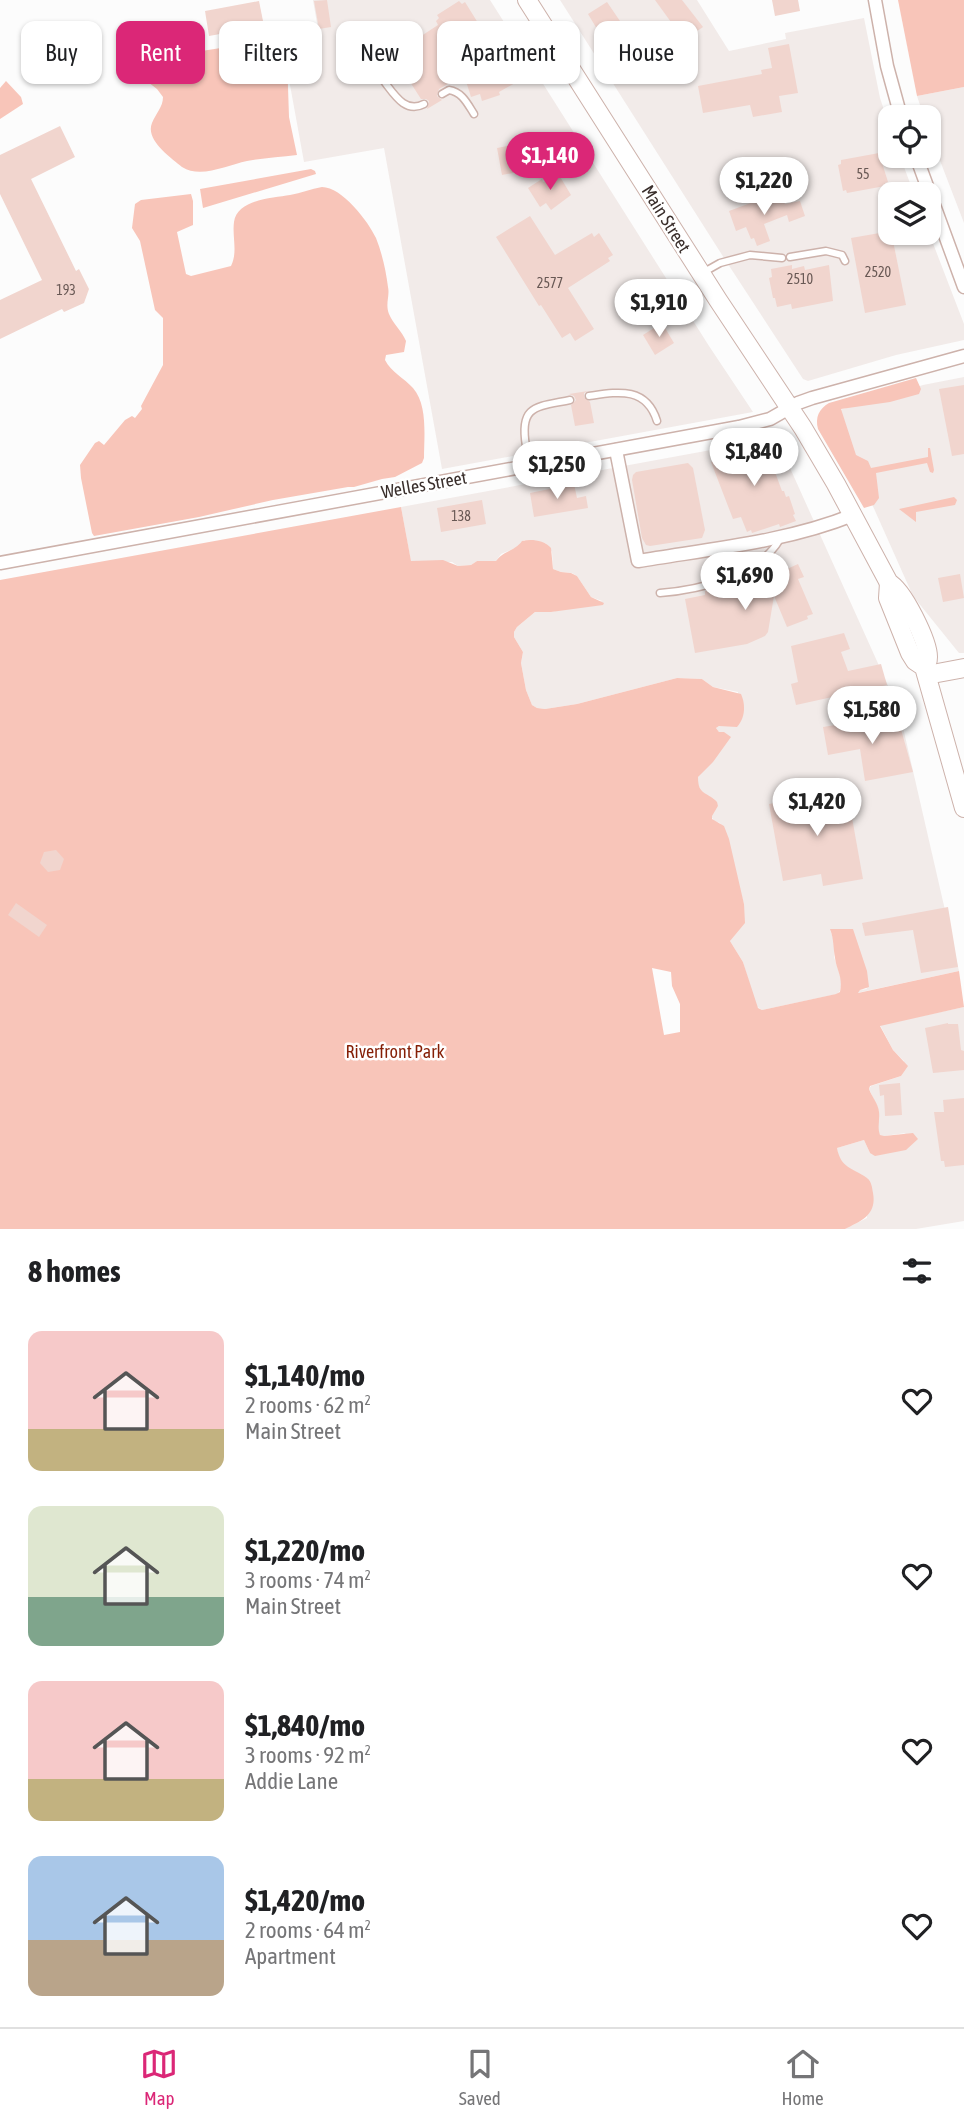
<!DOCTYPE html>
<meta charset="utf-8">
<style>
body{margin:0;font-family:"Asap Condensed",sans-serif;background:#f6f6f6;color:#202124;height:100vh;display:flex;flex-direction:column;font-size:26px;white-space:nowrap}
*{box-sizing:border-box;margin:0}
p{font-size:23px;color:#757577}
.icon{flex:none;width:38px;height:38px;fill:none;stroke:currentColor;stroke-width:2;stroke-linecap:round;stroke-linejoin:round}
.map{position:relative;height:1229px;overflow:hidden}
.sheet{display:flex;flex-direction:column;background:#fff;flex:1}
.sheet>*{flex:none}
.top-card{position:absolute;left:21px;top:21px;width:922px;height:63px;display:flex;gap:14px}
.buttons{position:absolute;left:878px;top:105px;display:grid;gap:14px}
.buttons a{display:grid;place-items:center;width:63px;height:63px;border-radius:14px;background:#fff;box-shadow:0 2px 5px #0004;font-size:35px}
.price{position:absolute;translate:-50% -60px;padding:0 16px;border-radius:24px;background:#fff;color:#222;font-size:23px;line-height:46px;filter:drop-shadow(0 2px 4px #0008)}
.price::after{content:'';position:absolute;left:50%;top:42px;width:21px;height:16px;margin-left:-10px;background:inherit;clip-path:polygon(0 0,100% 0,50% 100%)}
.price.selected{background:#db2777;color:#fff}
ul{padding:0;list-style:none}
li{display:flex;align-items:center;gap:21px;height:175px;padding:0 28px}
li span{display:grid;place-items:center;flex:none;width:196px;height:140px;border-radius:14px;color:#555}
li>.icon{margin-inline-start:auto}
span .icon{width:84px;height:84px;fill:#fffc;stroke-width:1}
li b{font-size:30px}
h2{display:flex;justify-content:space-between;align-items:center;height:84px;padding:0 28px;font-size:30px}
.pill{padding:0 24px;border-radius:14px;background:#fff;box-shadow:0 2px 5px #0004;font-size:24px;line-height:63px}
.pill.selected{background:#db2777;color:#fff}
.dock{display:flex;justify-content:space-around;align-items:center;height:98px;border-top:2px solid #e0e0e0;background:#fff;font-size:19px;color:#757577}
.dock a{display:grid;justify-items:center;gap:4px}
.dock .selected{color:#db2777}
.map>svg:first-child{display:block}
.built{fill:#f2ebe9}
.green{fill:#f8c5b9;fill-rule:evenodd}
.building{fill:#f1d5ce}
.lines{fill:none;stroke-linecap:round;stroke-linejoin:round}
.service-casing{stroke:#cdb2ab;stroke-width:9}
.minor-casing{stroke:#cdb2ab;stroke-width:15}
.secondary-casing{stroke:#cdb2ab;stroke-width:20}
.service{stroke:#fff;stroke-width:6}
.minor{stroke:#fff;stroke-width:12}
.secondary{stroke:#fff;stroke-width:18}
.labels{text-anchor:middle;stroke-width:5;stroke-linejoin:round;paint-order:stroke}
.number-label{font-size:14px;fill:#685854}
.street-label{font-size:18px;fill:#3a2f2c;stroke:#fff}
.park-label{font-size:18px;fill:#851f06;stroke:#fff}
</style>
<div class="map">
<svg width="964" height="1229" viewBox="0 0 964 1229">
<rect width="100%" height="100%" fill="#fcfcfc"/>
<g class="built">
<path d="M313 0H490L709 346 753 412 442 469 384 148 304 162 282 41 319 35Z"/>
<path d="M560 0H697L729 51 786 39 785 33 864 18 880 98 891 131V156H900L914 194H891V233H929L964 324V340L896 355 808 381 803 379 724 258Z"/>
<path d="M964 87V223L929 132V117H924L917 96Z"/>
<path d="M964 377V653H959L913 596 843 439 826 414 923 385Z"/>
<path d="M771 439 790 468 899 710 959 971 857 993 860 990 867 989 830 930 835 943 834 957 842 981 840 991 837 994 762 1010 756 1006 743 962 730 941 744 904 720 823 714 821 711 816 718 806 714 799 701 792 698 784V777L709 764 719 732 716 728 719 726H737L738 692 713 687 702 679 677 678 577 704 545 709 537 708 532 705 526 690 521 663 523 652 514 637V632L517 627 535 612H551L602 601 591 597 577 576 572 573 561 572 553 569 552 552 545 543 535 541 524 540 518 547 501 554 496 561H477L471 565 458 566 452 562H411L401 507Z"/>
<path d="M964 1007V1221L916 1229H845L867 1218 868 1179 845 1166 838 1156 837 1148 864 1140 870 1153 906 1133 884 1136H880L878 1130V1108L869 1089 871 1086 901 1076 904 1061 893 1050 880 1025Z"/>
</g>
<g class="green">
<path d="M898 0H964V87L917 96Z"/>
<path d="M266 41 277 44 287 57 289 117 297 155C280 157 263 158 247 161 227 165 201 179 182 167 170 157 145 140 152 123 156 113 163 107 163 97L157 89 144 79 140 64 144 60Z"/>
<path d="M6 81 21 97 23 104 0 119V88Z"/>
<path d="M311 169 315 171 316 174 203 208 200 189Z"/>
<path d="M322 187C342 187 368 221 376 238 382 253 386 271 388 287 390 296 385 304 389 314 393 324 402 331 406 341L404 352 386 355 385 360C391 372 404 378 413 388 428 405 424 437 424 458L422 463 395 477 382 479 354 487H348L273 500 199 517 94 536 92 533 81 478 80 465 95 443 99 441 104 445 125 420 132 416 135 418 142 409 141 406 163 365V318L155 310 140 241 132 228 135 204 141 200 191 194 193 201V225L177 232 186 274 191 276 231 266C238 252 232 237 234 222 237 199 273 198 290 195 301 193 311 189 322 187Z"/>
<path d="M916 378 921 389 919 394 890 402 841 409 856 455 868 461 871 468 928 457V448H930L934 470 933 473 930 472 927 463 876 473 879 498 874 505 864 508 818 429C815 417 819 409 829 403Z"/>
<path d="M954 497 957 500 955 505 916 512V522L899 509Z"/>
<path d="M401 507 411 561 443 560 458 566 471 565 477 561H496C503 551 515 551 522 541 531 539 544 540 551 548L553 569 561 572 571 573 577 576 591 597 604 603 603 605 551 612H535L517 627 514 632V637L523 652 521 663 526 690 532 705 537 708 545 709 577 704 677 678 702 679 713 687 741 694C746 705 745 718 737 727L719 726 716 728 719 732H724L731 737 713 762 698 777C698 796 707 791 717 802L718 806 712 816V819L724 826 729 839 744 904 745 923 730 941 743 962 758 1008 762 1010 836 994 840 992C843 976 837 972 835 958 833 947 834 939 830 929H853L867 971 869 987 860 990 858 993 959 971 964 1007 880 1026 893 1050 908 1066 901 1076 870 1086 869 1089C872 1097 878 1103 879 1112 880 1120 877 1127 880 1135L884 1136 913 1133 918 1139 906 1150 875 1156 870 1153 864 1140 837 1148C841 1169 852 1167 867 1178 872 1182 872 1188 873 1193 877 1215 861 1221 845 1229H0V580ZM652 968 671 972 672 986 680 1004V1032L664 1035Z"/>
</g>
<g class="building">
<path d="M327 0 331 27 319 29 314 1Z"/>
<path d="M655 0H682L703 27 684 40Z"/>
<path d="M772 0H798L800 11 775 16Z"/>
<path d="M259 1 264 26 209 36 205 11Z"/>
<path d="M459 1 462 4 465 2 483 31 478 34 500 71 510 68 515 83 499 92 500 95 482 101 480 94 471 97 464 75 439 89 437 96 442 100 427 109 429 101 426 99H421L392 54 394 53 393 51 408 42 409 44 438 25 436 21 439 18 437 15Z"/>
<path d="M607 2 635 43 647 35 659 53 649 59 647 56 638 62 636 59 625 66 618 57 615 59 588 14Z"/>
<path d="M72 42 75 73 64 74 60 44Z"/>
<path d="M789 44 798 93 779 96 782 112 753 117 750 105 703 113 698 86 762 74 761 70 772 68 768 48Z"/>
<path d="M60 126 75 157 31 179 76 271 79 269 89 289 84 303 64 312 62 309 0 339V300L42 280 0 194V155Z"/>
<path d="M513 145 518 172 502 175 497 148Z"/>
<path d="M879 153 888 182 885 183V186L847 193 846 190 843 191 838 165 841 164V160Z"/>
<path d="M559 175 571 195 551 210 546 203 540 207 528 188 542 179 543 182Z"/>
<path d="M783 199 785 204 800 201 805 216 789 222 787 215 764 224 770 241 757 246 754 238 751 239 746 227 736 231 729 211 756 201 758 205 772 200 773 203Z"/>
<path d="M530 216 555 255 592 233 594 237 599 233 613 255 608 258 610 261 568 288 594 329 575 341 570 333 562 338 541 305 539 306 496 237Z"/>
<path d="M891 231 906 305 865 313 851 238Z"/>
<path d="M792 265V269L804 266 805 270 829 265 833 301 792 309 791 304 777 307 775 298H773L769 278 772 277 771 269Z"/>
<path d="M662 323 674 343 655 355 643 335Z"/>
<path d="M964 385V454L952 456 939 389Z"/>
<path d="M588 391 584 393V397L590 402 594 423 575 426 571 405 576 400 574 396 569 394Z"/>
<path d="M762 437 782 491H784L786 497 789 496 795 514 793 515 796 521 780 527 779 524 752 533 751 530 747 532 741 517 733 519 711 462 750 448 747 442Z"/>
<path d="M688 463 693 468 705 530 702 538 650 546 646 545 642 538 632 480 633 475 636 472Z"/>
<path d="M574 484 577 498 586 496 588 508 534 517 530 493Z"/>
<path d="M482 500 486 524 441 532 437 508Z"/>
<path d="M798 564 804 577 798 579 813 614 807 616 808 619 787 627 774 596 768 632 765 636 747 644 695 653 685 599 705 595V591L724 588 725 592 748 587 750 598 771 589 767 578Z"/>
<path d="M960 574 964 598 943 602 938 578Z"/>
<path d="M844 633 850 649 841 652 848 671 881 664 887 685 796 705 791 684 798 682 791 646Z"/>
<path d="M897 715 913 772 865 781 860 749 828 755 823 727Z"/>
<path d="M847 790 863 879 823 886 821 874 783 881 769 804Z"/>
<path d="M56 850 64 859 60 870 48 872 40 863 44 852Z"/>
<path d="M16 903 47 925 39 937 8 915Z"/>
<path d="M948 907 958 967 921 973 913 930 865 936 862 923Z"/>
<path d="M948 1023V1024H958L961 1050 964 1051V1070L933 1073 925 1028Z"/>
<path d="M900 1083 902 1115 885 1116 884 1095 880 1096 879 1085Z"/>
<path d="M964 1098V1165L945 1167 944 1161H941L934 1112H944L943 1100Z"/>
</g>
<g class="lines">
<g class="service-casing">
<g id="service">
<path d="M383 80C394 94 405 114 424 104"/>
<path d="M442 94 449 90C462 92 467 103 474 114"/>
<path d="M790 257 826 251 842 255 845 261"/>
<path d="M704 272 720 263 750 255 782 258"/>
<path d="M589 396C617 392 646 386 657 421"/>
<path d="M526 446C519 405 536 407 570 400"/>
<path d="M660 593C699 590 759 576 780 539"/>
</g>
</g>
<g class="minor-casing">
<g id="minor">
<path d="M875 0 887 66 901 117"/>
<path d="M916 156 964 287"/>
<path d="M616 450 638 561C710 549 786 542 853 515"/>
<path d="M0 563 739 427 770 419 798 403 812 398 964 356"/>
</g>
</g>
<g class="secondary-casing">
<g id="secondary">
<path d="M527 0 718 300 803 428 836 484 889 583C903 590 928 641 928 657 928 662 927 663 924 667"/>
<path d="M889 583 888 598 910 653 915 661 924 667 964 808"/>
<path d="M927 675 964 668"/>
</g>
</g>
<use href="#service" class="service"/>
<use href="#minor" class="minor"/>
<use href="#secondary" class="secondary"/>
</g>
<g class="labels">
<g class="number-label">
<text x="863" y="179">55</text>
<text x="878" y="277">2520</text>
<text x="800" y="284">2510</text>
<text x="550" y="288">2577</text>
<text x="66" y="295">193</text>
<text x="461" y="521">138</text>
</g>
<g class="street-label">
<text transform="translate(666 219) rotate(58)" y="6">Main Street</text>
<text transform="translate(424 485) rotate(-10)" y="6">Welles Street</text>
</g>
<g class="park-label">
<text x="395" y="1058">Riverfront Park</text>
</g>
</g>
</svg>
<div class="buttons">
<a><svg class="icon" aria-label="locate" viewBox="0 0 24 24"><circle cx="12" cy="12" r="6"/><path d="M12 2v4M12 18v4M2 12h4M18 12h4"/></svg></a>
<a><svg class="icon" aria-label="layers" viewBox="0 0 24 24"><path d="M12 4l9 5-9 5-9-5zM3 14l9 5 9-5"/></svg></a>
</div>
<b class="price selected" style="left:550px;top:192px">$1,140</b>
<b class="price" style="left:764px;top:217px">$1,220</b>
<b class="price" style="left:659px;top:339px">$1,910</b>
<b class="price" style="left:754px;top:488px">$1,840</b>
<b class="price" style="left:557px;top:501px">$1,250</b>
<b class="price" style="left:745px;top:612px">$1,690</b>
<b class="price" style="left:872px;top:746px">$1,580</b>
<b class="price" style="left:817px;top:838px">$1,420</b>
<div class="top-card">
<a class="pill">Buy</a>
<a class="pill selected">Rent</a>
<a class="pill">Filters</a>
<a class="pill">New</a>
<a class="pill">Apartment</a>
<a class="pill">House</a>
</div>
</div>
<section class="sheet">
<h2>8 homes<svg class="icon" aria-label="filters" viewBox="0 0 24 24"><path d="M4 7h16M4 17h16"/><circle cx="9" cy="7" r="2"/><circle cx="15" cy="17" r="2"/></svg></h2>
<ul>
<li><span style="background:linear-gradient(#f6c9c9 70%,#c2b280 0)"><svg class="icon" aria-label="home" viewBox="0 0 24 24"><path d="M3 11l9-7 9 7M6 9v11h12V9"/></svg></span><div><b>$1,140/mo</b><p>2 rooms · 62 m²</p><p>Main Street</p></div><svg class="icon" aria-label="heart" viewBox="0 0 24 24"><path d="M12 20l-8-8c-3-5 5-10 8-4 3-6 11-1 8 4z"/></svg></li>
<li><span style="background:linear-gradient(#dfe7d0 65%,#7fa58c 0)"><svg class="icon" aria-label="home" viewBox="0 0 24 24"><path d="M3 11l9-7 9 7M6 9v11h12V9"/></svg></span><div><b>$1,220/mo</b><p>3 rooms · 74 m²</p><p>Main Street</p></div><svg class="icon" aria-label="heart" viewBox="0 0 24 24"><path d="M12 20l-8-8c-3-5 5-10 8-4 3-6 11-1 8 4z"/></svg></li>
<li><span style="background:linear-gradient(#f6c9c9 70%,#c2b280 0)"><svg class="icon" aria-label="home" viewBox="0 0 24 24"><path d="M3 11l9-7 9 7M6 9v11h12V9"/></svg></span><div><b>$1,840/mo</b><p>3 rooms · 92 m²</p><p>Addie Lane</p></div><svg class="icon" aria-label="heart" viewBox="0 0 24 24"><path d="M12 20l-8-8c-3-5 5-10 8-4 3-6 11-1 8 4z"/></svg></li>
<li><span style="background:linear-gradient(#a9c7e8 60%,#b9a48a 0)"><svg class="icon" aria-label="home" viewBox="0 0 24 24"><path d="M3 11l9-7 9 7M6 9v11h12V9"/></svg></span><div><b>$1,420/mo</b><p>2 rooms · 64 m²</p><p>Apartment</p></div><svg class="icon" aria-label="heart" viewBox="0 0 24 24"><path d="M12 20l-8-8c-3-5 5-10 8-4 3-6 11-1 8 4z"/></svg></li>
</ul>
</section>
<nav class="dock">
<a class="selected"><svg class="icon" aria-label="map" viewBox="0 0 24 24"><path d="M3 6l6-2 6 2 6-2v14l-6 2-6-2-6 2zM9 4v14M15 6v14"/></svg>Map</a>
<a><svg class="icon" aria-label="saved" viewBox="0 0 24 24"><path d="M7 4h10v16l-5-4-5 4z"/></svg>Saved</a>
<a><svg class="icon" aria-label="home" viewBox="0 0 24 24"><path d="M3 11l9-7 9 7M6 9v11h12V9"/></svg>Home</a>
</nav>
